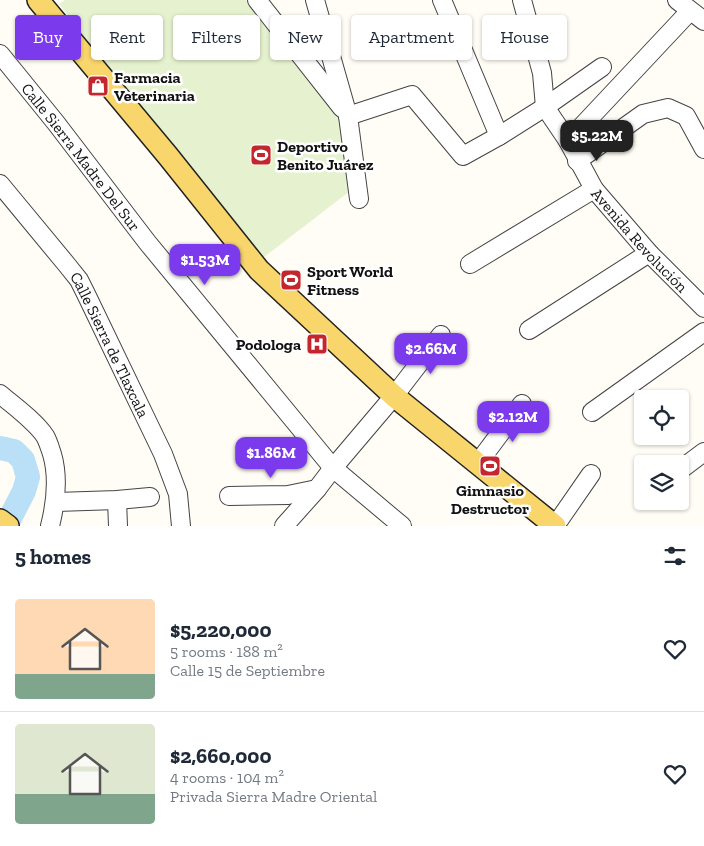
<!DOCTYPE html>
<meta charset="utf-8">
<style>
body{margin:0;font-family:"Zilla Slab",serif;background:#f6f6f7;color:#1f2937;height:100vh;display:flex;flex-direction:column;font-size:19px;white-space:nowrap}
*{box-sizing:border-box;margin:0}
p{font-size:16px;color:#747a83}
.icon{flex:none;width:28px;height:28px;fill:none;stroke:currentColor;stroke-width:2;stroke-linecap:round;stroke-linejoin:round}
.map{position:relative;height:526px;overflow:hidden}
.drawer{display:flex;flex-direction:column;background:#fff;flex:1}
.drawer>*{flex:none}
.banner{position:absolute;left:15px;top:15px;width:675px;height:45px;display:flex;gap:10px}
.fabs{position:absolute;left:634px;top:390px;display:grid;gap:10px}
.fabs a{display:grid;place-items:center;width:55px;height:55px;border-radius:5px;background:#fff;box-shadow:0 1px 4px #0004;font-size:25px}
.price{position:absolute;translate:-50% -42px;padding:0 11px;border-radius:10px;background:#7c3aed;color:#fff;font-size:16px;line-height:32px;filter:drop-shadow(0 1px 2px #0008)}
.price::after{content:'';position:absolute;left:50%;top:30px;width:15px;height:11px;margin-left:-8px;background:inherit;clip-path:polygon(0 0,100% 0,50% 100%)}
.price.current{background:#222;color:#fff}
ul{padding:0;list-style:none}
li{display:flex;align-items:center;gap:15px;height:125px;padding:0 15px}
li+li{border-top:1px solid #e0e1e3}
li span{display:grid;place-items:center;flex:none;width:140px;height:100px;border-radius:5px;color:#555}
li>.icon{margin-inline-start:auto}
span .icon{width:60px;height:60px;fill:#fffc;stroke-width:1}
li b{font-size:21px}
h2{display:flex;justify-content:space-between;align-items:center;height:60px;padding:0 15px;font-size:21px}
.tag{padding:0 18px;border-radius:5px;background:#fff;box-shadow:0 1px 4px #0004;font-size:18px;line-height:45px}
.tag.current{background:#7c3aed;color:#fff}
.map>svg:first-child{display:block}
.pitch{fill:#e6f2cf}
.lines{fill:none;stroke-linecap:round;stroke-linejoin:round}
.river{stroke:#b9e0f7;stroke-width:24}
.minor-casing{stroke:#444;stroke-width:20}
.major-casing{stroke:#222;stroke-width:24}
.minor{stroke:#fff;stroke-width:18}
.major{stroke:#f9d66b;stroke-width:21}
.labels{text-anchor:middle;stroke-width:5;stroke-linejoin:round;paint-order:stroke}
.poi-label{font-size:16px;font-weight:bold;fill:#111;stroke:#fff;text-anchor:start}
.street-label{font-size:16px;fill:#111;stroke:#fff}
</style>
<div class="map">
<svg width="704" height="526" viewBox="0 0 704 526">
<rect width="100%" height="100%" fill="#fffdf5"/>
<path class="pitch" d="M65 0H246L282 43 339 119 350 191 259 261 59 4Z"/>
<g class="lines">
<path class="river" d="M0 448 14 451 23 460 28 477 24 491 6 526"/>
<g class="minor-casing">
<g id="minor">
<path d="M257 0 342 108"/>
<path d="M315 0 348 116 359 199"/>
<path d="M442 0 499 136"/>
<path id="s1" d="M522 0 542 73 545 107 568 141 594 189 649 253 704 308"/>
<path d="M677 0 704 21"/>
<path id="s2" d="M0 54 56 123 147 242 333 468 402 526"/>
<path d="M348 116 412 95 463 156 499 136 545 107 602 67"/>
<path d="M568 141 690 11"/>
<path d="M577 161 643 114 668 108 686 116 704 149"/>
<path id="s3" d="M0 184 67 265 79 280 86 294 163 454 178 494 181 526"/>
<path d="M470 264 594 189"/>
<path d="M529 330 649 253"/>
<path d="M0 394C14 406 35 421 45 436 48 441 50 448 52 454 59 478 56 502 50 526"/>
<path d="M592 412 704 332"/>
<path d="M478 463 522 404"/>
<path d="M680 470 704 452"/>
<path d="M229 496 288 495 317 489"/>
<path d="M117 500 118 526"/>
<path d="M56 502 117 500 150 497"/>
<path d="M284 526 317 489 333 468 394 396 441 335"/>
<path d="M555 526 591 474"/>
</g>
</g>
<g class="major-casing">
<g id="major">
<path d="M38 0 168 156 259 270 394 396 555 526"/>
<path d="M0 520 8 526"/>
</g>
</g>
<use href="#minor" class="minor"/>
<use href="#major" class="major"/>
</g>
<defs>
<g id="shop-square" transform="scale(1.125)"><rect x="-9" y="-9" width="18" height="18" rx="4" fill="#c4262e" stroke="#fff"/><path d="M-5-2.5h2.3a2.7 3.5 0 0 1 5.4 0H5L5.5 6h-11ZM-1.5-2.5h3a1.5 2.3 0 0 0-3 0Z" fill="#fff"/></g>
<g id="stadium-square" transform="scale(1.125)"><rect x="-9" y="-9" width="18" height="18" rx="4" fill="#c4262e" stroke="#fff"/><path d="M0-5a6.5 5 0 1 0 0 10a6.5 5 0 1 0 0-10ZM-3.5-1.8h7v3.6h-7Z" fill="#fff"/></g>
<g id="hospital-square" transform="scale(1.125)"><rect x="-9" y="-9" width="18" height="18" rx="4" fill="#c4262e" stroke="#fff"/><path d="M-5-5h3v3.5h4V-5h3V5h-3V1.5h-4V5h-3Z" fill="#fff"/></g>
</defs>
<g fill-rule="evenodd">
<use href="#shop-square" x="98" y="86"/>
<use href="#stadium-square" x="261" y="155"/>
<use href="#stadium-square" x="291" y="280"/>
<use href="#hospital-square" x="317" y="344"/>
<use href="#stadium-square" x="490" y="466"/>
</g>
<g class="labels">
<g class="poi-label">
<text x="114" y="83">Farmacia<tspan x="114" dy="18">Veterinaria</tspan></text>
<text x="277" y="152">Deportivo<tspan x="277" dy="18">Benito Juárez</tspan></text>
<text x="307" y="277">Sport World<tspan x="307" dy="18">Fitness</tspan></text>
<text x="301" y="350" text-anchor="end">Podologa</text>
<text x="490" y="496" text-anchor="middle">Gimnasio<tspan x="490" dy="18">Destructor</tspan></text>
</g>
<g class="street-label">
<text dy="6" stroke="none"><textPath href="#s2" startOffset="131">Calle Sierra Madre Del Sur</textPath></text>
<text dy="6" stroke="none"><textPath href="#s1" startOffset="274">Avenida Revolución</textPath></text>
<text dy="6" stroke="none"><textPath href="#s3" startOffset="196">Calle Sierra de Tlaxcala</textPath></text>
</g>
</g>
</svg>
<div class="fabs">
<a><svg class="icon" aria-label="locate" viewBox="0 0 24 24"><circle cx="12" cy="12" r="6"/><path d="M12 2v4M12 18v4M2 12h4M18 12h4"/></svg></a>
<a><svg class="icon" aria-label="layers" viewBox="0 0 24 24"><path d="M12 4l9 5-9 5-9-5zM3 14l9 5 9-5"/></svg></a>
</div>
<b class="price current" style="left:597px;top:162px">$5.22M</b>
<b class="price" style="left:205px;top:286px">$1.53M</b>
<b class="price" style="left:431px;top:375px">$2.66M</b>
<b class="price" style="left:513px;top:443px">$2.12M</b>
<b class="price" style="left:271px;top:479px">$1.86M</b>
<div class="banner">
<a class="tag current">Buy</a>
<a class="tag">Rent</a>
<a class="tag">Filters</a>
<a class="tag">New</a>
<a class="tag">Apartment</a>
<a class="tag">House</a>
</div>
</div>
<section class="drawer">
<h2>5 homes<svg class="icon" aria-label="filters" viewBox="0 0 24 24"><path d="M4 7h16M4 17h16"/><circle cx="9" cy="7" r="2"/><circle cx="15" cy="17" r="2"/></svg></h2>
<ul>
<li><span style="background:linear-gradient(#ffd9b3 75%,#7fa58c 0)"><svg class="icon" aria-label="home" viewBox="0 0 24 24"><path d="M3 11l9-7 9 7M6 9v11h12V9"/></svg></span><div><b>$5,220,000</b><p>5 rooms · 188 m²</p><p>Calle 15 de Septiembre</p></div><svg class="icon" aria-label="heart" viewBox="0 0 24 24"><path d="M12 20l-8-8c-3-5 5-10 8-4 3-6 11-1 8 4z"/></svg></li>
<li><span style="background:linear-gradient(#dfe7d0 70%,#7fa58c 0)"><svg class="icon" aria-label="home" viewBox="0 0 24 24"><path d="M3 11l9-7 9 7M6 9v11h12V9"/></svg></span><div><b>$2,660,000</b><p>4 rooms · 104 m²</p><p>Privada Sierra Madre Oriental</p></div><svg class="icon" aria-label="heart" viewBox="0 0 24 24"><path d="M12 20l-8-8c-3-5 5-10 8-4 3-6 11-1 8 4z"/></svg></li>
</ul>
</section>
